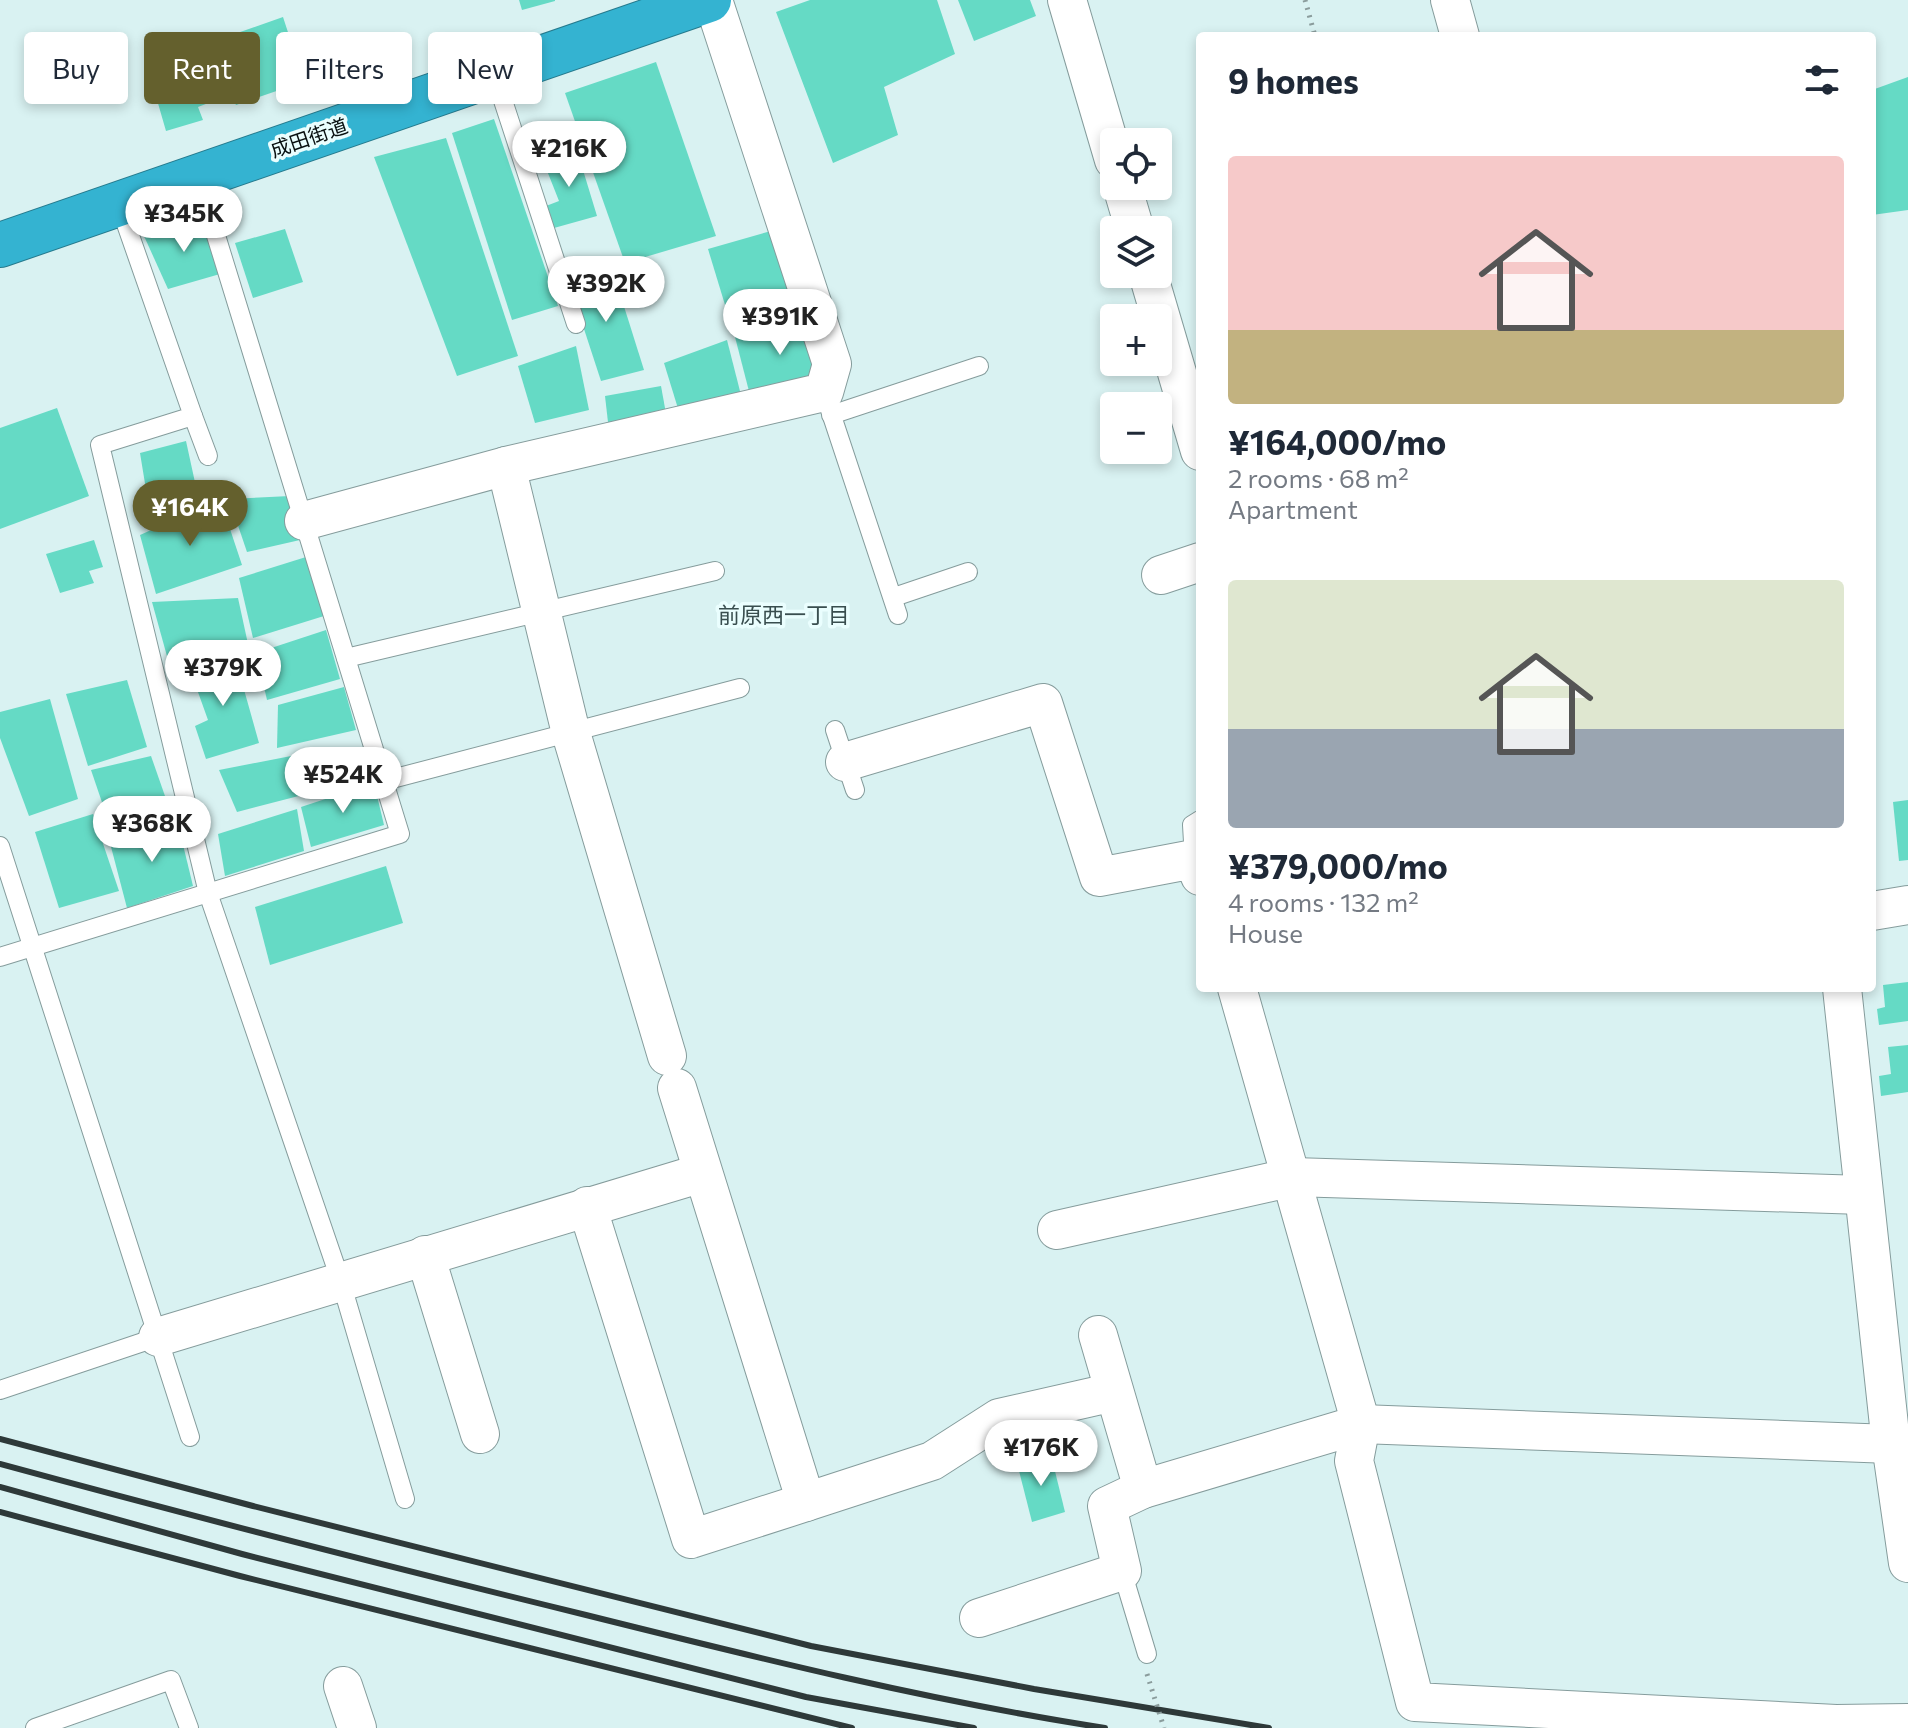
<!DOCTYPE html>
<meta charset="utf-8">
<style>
body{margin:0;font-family:Commissioner,"Noto Sans JP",sans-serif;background:#f6f6f7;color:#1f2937;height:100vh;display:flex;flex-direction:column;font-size:30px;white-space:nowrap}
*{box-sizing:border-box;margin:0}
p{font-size:26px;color:#747a83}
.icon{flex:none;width:44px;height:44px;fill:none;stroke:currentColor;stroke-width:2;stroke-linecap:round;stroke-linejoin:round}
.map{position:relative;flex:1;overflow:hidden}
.side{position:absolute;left:1196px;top:32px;width:680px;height:960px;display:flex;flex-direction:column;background:#fff;border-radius:8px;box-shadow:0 4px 12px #0003}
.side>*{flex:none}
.top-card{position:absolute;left:24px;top:32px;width:760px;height:72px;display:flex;gap:16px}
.controls{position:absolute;left:1100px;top:128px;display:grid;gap:16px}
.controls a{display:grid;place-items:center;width:72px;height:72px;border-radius:8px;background:#fff;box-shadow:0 4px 12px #0003;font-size:40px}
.price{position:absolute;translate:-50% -68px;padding:0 18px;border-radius:28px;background:#fff;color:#222;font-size:26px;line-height:52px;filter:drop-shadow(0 2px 4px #0008)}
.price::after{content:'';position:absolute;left:50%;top:48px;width:24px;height:18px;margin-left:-12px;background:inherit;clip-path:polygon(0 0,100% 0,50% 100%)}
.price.on{background:#64602d;color:#fff}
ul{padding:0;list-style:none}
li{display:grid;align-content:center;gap:16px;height:424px;padding:0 32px}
li span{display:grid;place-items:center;height:248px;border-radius:8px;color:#555}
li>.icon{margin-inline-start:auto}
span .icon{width:144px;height:144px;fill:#fffc;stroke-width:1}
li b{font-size:34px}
h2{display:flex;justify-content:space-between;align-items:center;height:96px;padding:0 32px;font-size:34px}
.pill{padding:0 28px;border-radius:8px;background:#fff;box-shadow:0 4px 12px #0003;font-size:28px;line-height:72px}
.pill.on{background:#64602d;color:#fff}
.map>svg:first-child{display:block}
.building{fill:#65dac5}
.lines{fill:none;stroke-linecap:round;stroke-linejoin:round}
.lane-casing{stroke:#859c9c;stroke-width:20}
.street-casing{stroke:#859c9c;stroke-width:40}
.highway-casing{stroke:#257a8d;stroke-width:46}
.path{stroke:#8a9c9c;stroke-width:5;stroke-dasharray:2 6;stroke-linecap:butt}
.lane{stroke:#fff;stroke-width:18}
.street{stroke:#fff;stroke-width:38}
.highway{stroke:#34b3d1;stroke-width:44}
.rail{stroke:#2e3939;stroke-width:6}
.path-bridge{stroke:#8a9c9c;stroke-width:5;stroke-dasharray:2 6;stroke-linecap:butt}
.labels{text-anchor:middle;stroke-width:7;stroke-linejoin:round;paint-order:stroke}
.street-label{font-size:20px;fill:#081010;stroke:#eafefe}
.neighbourhood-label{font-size:22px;fill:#394e4f;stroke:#eafefe}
</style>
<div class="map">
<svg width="1908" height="1728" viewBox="0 0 1908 1728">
<rect width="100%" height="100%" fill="#d9f2f2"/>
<g class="building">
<path d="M519 0H555V1L522 10Z"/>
<path d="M810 0H937L955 54 884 87 898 135 833 163 776 12Z"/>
<path d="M958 0H1030L1036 16 974 41Z"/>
<path d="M283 17 302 75 289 79 291 86 236 105 233 99 219 102 200 46Z"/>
<path d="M181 50 184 55 193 52 211 102 198 107 203 120 166 131 155 93 171 88 160 57Z"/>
<path d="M656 62 716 236 625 263 565 93Z"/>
<path d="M1908 77V210L1872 215V90Z"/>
<path d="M494 119 558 306 512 320 452 133Z"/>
<path d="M446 138 518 356 457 376 374 157Z"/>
<path d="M576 147 597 216 554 228 546 206 559 201 542 158Z"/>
<path d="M203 218 220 274 168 289 144 236Z"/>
<path d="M285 229 303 282 253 298 235 243Z"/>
<path d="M778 229 800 294 729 318 708 249Z"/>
<path d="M611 265 644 370 601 381 568 280Z"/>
<path d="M806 317 829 373 751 399 735 337Z"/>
<path d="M727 340 742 399 680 415 664 363Z"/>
<path d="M576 346 589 410 535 423 518 366Z"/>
<path d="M661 386 667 419 609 431 605 396Z"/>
<path d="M57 408 89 496 0 529V428Z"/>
<path d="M186 441 196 487 171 495 174 510 151 520 140 453Z"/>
<path d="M290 496 300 540 247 552 229 499Z"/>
<path d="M220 499 242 565 156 594 140 535Z"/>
<path d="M94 540 103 567 89 571 94 583 60 593 46 554Z"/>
<path d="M306 557 324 616 253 638 239 578Z"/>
<path d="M238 598 248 644 170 667 152 602Z"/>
<path d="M326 630 340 679 267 700 256 653Z"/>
<path d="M234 654 259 743 206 759 195 726 208 720 189 667Z"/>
<path d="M127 680 147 747 88 766 66 694Z"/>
<path d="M344 687 356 730 277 748 278 705Z"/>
<path d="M50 699 78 799 29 816 0 738V712Z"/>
<path d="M332 748 349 783 237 812 219 770Z"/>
<path d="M151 756 165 796 107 817 91 770Z"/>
<path d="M374 783 384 825 311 847 301 807Z"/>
<path d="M1908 800V860L1899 861 1893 802Z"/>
<path d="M297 809 304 851 225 876 218 834Z"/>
<path d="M93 814 119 891 59 908 35 832Z"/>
<path d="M177 820 193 886 127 908 110 843Z"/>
<path d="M386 866 403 923 270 965 255 907Z"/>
<path d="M1908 982V1021L1879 1025 1877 1009 1885 1007 1883 985Z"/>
<path d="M1908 1045V1092L1881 1096 1879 1076 1891 1074 1888 1047Z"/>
<path d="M1051 1455 1065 1512 1032 1522 1017 1463Z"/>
</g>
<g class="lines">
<g class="lane-casing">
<g id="lane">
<path d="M494 73 576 324"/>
<path d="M119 204 193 416 100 445 208 893 341 1282 405 1499"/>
<path d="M824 392 898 615"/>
<path d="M831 415 979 366"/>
<path d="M193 416 208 456"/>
<path d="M894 597 968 572"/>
<path d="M346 658 715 571"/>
<path d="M835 730 855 790"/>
<path d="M384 781 740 688"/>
<path d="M0 846 190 1437"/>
<path d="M1194 859 1192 825 1200 820"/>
<path d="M0 957 400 834 198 177"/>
<path d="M0 1390 158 1337"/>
<path d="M1122 1571 1147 1654"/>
<path d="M35 1728 171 1680 189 1728"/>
</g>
</g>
<g class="street-casing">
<g id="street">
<path d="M1067 0 1114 160"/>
<path d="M1450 0 1460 36"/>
<path d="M1122 186 1135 230"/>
<path d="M1148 274 1200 451"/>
<path d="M506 466 571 733 667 1056"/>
<path d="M304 521 506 466 824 392 832 364 713 0"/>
<path d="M1161 575 1200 562"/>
<path d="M845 762 1043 703 1099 877 1194 859 1200 876"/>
<path d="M1872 911 1908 905"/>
<path d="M1237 988 1361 1424 1354 1461 1415 1702 1836 1724 1908 1723"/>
<path d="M1842 988 1891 1444 1908 1563"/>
<path d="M677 1088 806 1502 932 1461 999 1418 1114 1392"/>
<path d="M587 1206 691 1539 806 1502"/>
<path d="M1057 1230 1293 1177 1863 1195"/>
<path d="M425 1255 480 1434"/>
<path d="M1098 1335 1143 1489"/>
<path d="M158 1337 702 1173"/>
<path d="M979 1618 1122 1571 1107 1506 1143 1489 1361 1424 1891 1444"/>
<path d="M343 1686 357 1728"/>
</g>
</g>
<g class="highway-casing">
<path id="highway" d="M0 245 709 0"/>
</g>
<path class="path" d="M1305 0 1315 36"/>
<use href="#lane" class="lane"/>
<use href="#street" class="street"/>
<use href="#highway" class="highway"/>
<g class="rail">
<path d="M0 1439 253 1506 811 1646 1034 1689 1269 1728"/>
<path d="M0 1464C195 1517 390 1567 586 1615 758 1658 930 1701 1105 1728"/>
<path d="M0 1487 242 1554 806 1697 974 1728"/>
<path d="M0 1512 240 1576 852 1728"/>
</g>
<path class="path-bridge" d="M1147 1674 1164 1728"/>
</g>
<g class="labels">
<g class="street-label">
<text transform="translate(309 138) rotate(-19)" y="7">成田街道</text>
</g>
<g class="neighbourhood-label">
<text x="784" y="623">前原西一丁目</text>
</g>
</g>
</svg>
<div class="controls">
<a><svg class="icon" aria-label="locate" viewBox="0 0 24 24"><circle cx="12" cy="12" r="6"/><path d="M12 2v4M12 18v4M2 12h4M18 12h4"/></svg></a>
<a><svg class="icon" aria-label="layers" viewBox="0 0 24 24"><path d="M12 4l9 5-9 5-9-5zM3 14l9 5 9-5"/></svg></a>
<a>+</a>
<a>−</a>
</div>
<b class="price" style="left:569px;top:189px">¥216K</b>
<b class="price" style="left:184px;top:254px">¥345K</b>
<b class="price" style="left:606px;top:324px">¥392K</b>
<b class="price" style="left:780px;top:357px">¥391K</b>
<b class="price on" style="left:190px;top:548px">¥164K</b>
<b class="price" style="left:223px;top:708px">¥379K</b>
<b class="price" style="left:343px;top:815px">¥524K</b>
<b class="price" style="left:152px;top:864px">¥368K</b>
<b class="price" style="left:1041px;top:1488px">¥176K</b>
<div class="top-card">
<a class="pill">Buy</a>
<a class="pill on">Rent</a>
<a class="pill">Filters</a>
<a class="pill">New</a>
</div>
<section class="side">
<h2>9 homes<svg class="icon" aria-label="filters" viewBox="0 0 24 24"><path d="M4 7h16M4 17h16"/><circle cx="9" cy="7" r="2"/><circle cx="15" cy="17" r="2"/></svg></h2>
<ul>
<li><span style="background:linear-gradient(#f6c9c9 70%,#c2b280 0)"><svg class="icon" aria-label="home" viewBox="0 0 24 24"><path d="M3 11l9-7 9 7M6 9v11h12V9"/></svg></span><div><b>¥164,000/mo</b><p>2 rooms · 68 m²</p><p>Apartment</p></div></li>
<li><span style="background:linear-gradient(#dfe7d0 60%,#9aa5b1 0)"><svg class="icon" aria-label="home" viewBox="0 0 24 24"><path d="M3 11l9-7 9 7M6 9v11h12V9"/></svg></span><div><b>¥379,000/mo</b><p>4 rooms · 132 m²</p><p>House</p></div></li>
</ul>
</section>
</div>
